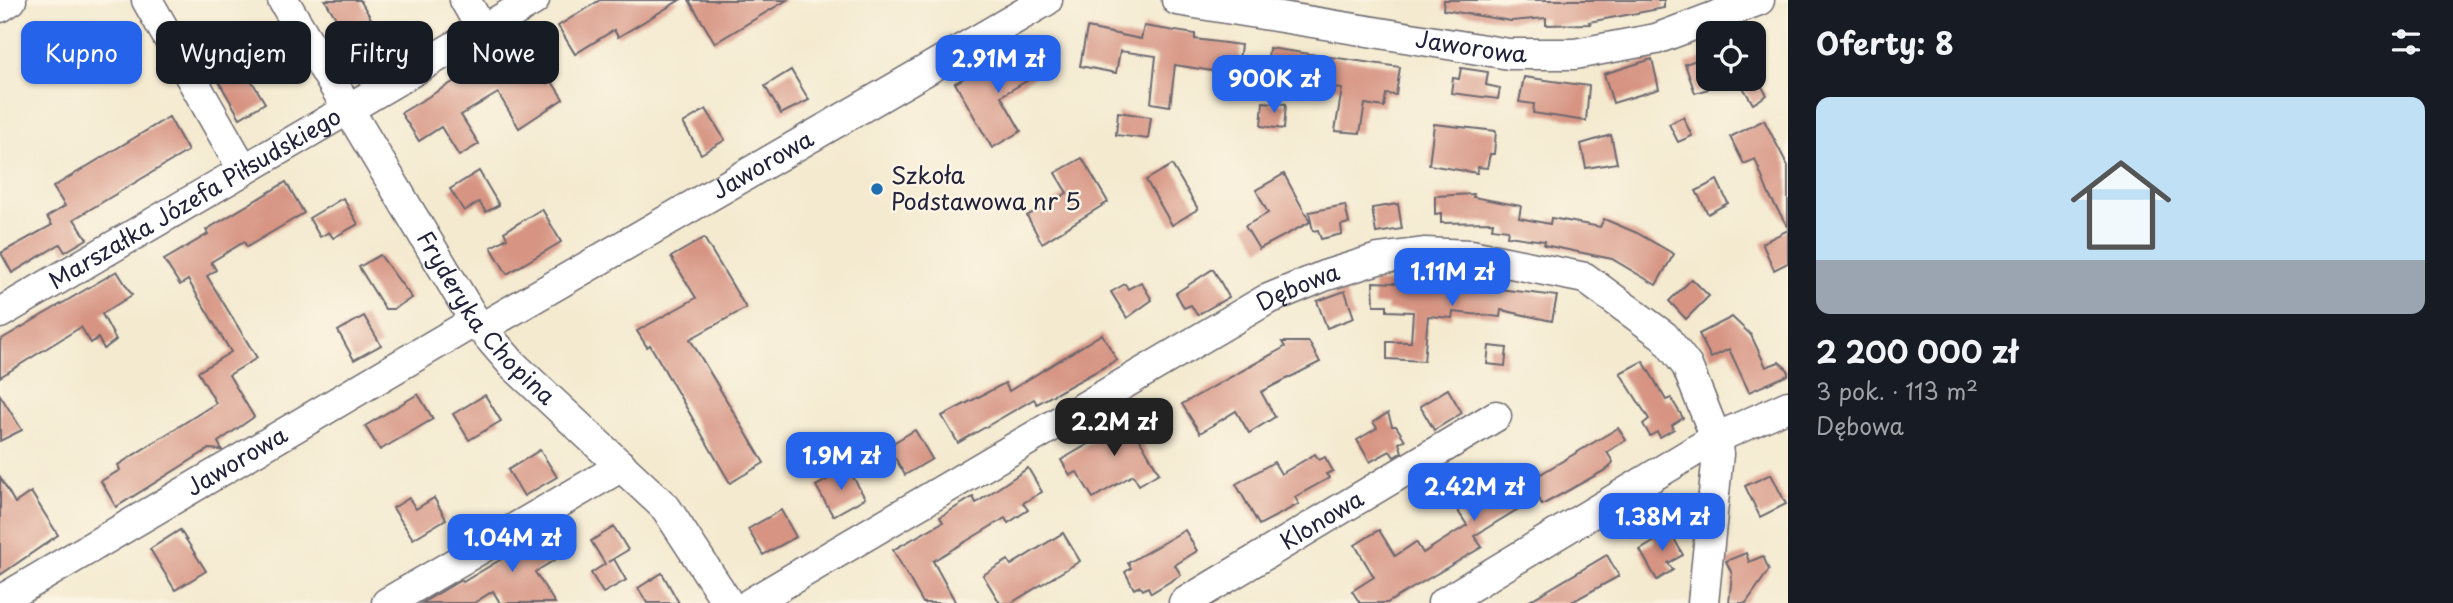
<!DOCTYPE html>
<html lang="pl">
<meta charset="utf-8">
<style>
body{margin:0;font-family:"Playpen Sans",sans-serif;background:#20242c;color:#f1f3f6;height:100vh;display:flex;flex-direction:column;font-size:26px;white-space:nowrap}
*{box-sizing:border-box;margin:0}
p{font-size:23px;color:#9ea1a6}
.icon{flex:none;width:38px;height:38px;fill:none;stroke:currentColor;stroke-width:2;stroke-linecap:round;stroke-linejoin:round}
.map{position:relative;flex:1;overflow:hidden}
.panel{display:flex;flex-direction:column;background:#171b24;width:665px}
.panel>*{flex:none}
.guide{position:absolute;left:21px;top:21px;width:665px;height:63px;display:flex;gap:14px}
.tools{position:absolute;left:1696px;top:21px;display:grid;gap:14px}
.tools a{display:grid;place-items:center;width:70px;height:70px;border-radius:14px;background:#171b24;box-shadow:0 2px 5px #0004;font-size:35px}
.price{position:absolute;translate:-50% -60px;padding:0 16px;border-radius:14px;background:#2563eb;color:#fff;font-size:23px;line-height:46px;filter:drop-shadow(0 2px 4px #0008)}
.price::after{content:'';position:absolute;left:50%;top:42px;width:21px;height:16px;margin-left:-10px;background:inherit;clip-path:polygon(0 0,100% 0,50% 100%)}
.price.on{background:#222;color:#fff}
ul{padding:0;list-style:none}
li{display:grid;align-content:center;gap:14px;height:371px;padding:0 28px}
li span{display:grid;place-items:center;height:217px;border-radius:14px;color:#555}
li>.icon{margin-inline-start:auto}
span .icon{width:126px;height:126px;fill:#fffc;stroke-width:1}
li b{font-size:30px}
h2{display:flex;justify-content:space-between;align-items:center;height:84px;padding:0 28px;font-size:30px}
.pill{padding:0 24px;border-radius:14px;background:#171b24;box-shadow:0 2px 5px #0004;font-size:24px;line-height:63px}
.pill.on{background:#2563eb;color:#fff}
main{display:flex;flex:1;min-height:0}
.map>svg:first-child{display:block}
.building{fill:#d79483}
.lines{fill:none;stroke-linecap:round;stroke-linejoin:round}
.minor-casing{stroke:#6c686f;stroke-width:33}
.minor{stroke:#fff;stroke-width:30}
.poi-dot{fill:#1f6fb2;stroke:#fcf5e5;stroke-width:2.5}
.labels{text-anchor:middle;stroke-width:5;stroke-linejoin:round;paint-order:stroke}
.street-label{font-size:23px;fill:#22223b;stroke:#fcf5e5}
.poi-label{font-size:23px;fill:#22223b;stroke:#fcf5e5;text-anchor:start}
</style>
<main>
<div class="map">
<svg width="1788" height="603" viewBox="0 0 1788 603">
<rect width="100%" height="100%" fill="#fcf5e5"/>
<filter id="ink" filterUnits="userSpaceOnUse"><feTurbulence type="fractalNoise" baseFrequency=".0143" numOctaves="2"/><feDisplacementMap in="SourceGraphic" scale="14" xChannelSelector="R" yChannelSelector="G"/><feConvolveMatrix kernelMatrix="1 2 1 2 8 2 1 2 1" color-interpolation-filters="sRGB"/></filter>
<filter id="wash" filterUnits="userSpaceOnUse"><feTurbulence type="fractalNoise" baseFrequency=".00686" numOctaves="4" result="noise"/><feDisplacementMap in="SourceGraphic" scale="28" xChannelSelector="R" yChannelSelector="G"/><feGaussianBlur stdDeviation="1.57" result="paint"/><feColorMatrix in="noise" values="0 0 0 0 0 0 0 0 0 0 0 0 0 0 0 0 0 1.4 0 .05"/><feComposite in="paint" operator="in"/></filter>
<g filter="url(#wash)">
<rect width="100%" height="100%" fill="#f4ead0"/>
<g id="blocks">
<g class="building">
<path d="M325 0H360L379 32 353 47Z"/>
<path d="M600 0H680L618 37 614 30 575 54 558 26Z"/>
<path d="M689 0H787L715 43Z"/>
<path d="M1444 0H1664V8L1589 22 1590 24 1546 25V18L1511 21 1443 10Z"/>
<path d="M1144 26 1195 34V39L1241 45 1237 75 1175 65 1170 106 1151 103 1156 56 1120 51 1116 73 1080 66 1087 28 1141 39Z"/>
<path d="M522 41 547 83 551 80 563 99 519 128 498 93 461 115 479 144 459 156 441 127 419 141 401 113Z"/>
<path d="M228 42 265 103 240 118 204 56Z"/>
<path d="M1034 48 1047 69 1001 96 1021 131 992 148 955 83 984 67 988 75Z"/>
<path d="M1269 48 1400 67 1396 95 1386 94 1384 107 1365 104 1360 133 1335 131 1342 89 1302 83 1303 77 1267 71Z"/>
<path d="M1708 56V89L1695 93 1685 64Z"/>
<path d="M1652 59 1659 89 1613 103 1604 74Z"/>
<path d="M1461 68 1488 72 1486 85 1500 88 1498 99 1451 93 1453 78 1459 79Z"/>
<path d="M791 70 809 100 781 114 765 86Z"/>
<path d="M1524 77 1589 86 1586 121 1533 113 1534 104 1519 102Z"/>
<path d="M1738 79H1757L1767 95 1753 104Z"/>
<path d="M1263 102 1286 104 1284 129 1261 126Z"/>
<path d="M706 109 725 140 701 154 683 123Z"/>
<path d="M1118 112 1151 117 1148 139 1116 135Z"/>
<path d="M169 117 188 151 74 219 87 239 65 252 60 244 12 273 1 253 52 225 47 217 65 206 53 187Z"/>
<path d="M1683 117 1692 136 1678 142 1669 124Z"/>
<path d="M1764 120 1788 166V227L1769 195 1755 159 1744 164 1730 137Z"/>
<path d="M1434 124 1496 131 1494 154H1490L1487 168 1478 167 1477 173 1429 165Z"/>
<path d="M1611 135 1617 163 1586 168 1581 144Z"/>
<path d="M1082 158 1108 202 1042 243 1027 216 1067 193 1055 173Z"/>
<path d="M1172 165 1198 209 1172 225 1146 180Z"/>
<path d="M479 171 499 205 486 212 479 202 464 211 450 189Z"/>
<path d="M1284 174 1310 222 1259 249 1245 226 1268 213 1256 190Z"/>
<path d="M1717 180 1728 203 1708 214 1696 191Z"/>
<path d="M286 182 304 213 247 247 244 242 211 262 216 270 207 276 257 358 229 375 254 417 218 442 222 450 209 449 116 507 101 481 120 470 118 465 216 403 198 372 231 352 188 280 180 285 164 260 208 234 206 230Z"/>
<path d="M1474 194 1473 197 1521 206 1519 218 1550 224 1551 218 1600 227 1604 219 1637 233 1674 254 1656 285 1612 259 1544 245 1545 241 1507 236 1508 230 1492 228 1493 222 1441 223V213L1435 214V196Z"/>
<path d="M343 198 358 224 333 238 329 232 320 237 309 218Z"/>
<path d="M1398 204 1402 229 1376 233 1372 208Z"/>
<path d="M1345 205 1349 223 1341 225 1342 234 1321 239 1318 230 1313 231 1309 212Z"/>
<path d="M542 209 561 242 507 274 491 247 507 238 504 232Z"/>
<path d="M1788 230V263L1774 270 1762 243Z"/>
<path d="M704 238 746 308 690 339 764 463 730 483 650 345 647 347 637 331 696 298 671 257Z"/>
<path d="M380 255 412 298 393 309H385L359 267Z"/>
<path d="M1213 269 1229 297 1197 315 1191 305 1184 308 1176 293Z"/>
<path d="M117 271 132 295 102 314 116 340 104 349 98 338 91 343 81 327 0 377V340Z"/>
<path d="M1692 279 1709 296 1686 319 1669 301Z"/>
<path d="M1141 282 1152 300 1127 318 1111 292 1125 284 1128 289Z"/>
<path d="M1373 282 1440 285 1441 282 1557 296 1552 321 1501 310 1500 317 1453 312 1452 318 1428 316 1424 361 1387 359V342H1411L1413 312 1387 311V305H1374Z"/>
<path d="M1345 291 1354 318 1327 328 1317 301Z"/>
<path d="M364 316 381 345 354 360 338 331Z"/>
<path d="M1732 317 1751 335 1766 367 1779 362 1788 370V375L1749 392 1729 349 1711 358 1699 334Z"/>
<path d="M1102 334 1117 360 1037 404 1034 399 958 443 942 416 1005 383 1009 391Z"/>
<path d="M1282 342H1309L1320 362 1261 392 1275 417 1249 433 1236 411 1200 433 1182 404 1285 347Z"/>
<path d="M1489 346 1507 348 1505 366 1487 364Z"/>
<path d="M1643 361 1666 400 1671 398 1683 418 1672 425 1674 429 1660 437 1657 432 1650 436 1643 424 1649 419 1620 373Z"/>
<path d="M1448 389 1462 413 1434 430 1420 406Z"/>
<path d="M418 394 433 419 380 450 365 426Z"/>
<path d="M0 395 22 430 0 441Z"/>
<path d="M485 395 501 421 469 440 453 414Z"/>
<path d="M1142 413 1152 431 1139 438 1159 473 1139 485 1133 475 1093 498 1077 472 1070 475 1061 460Z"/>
<path d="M1388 413 1392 426H1396L1405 440 1399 443 1402 452 1394 457 1390 451 1370 462 1357 440 1377 428 1373 422Z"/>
<path d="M1618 428 1626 440 1607 452 1613 462 1609 468 1542 505 1538 497 1474 536 1482 547 1387 603H1360L1352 591 1374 577 1355 545 1379 530 1395 556 1416 542 1423 553 1467 525 1450 499 1493 472 1507 494Z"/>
<path d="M915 430 932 459 905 475 888 446Z"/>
<path d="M540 450 557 477 524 496 508 470Z"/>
<path d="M1315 454 1319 460 1325 457 1333 471 1326 474 1329 478 1295 497 1299 504 1259 525 1236 484 1274 462 1281 474Z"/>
<path d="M848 468 865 498 833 516 816 486Z"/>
<path d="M1028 468 1042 492 1023 503 1028 510 1008 523 1005 518 933 561 956 603H923L893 550 943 522 940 517 973 497 976 503Z"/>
<path d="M1771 474 1786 504 1760 517 1745 486Z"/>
<path d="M0 477 15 503 31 492 58 535 0 575Z"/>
<path d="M409 498 416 509 434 498 446 519 413 539 393 508Z"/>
<path d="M781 510 796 537 763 555 748 529Z"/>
<path d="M560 524 574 548 535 572 555 603H500L493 591 474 603H422L461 580 463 582Z"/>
<path d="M614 527 628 550 608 562 614 559 626 580 603 593 591 573 605 564 591 541Z"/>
<path d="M1668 527 1683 555 1668 563 1673 570 1657 580 1640 550 1655 541 1652 536Z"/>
<path d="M180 530 206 571 175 590 150 549Z"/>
<path d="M1185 530 1197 551 1175 565 1181 575 1151 593 1148 587 1143 590 1140 586 1134 589 1125 572 1131 568 1128 563Z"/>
<path d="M1063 533 1080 561 1011 603H1000L983 575 1008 560 1011 565Z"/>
<path d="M1746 553 1749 562 1763 556 1769 570 1746 603H1729L1732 574 1726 561Z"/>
<path d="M1607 555 1619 576 1570 603H1526Z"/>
<path d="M662 573 679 603H647L638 588Z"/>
</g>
</g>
</g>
<g filter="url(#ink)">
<use href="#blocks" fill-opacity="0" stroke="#6c686f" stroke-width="2"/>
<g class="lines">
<g class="minor-casing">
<g id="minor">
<path d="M147 0 243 169"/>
<path id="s1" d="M283 0 475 321 512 364 666 508 728 603"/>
<path d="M465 0 483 31"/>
<path id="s2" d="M1177 0 1509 54H1575L1656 39 1759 0"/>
<path d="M0 7 11 0"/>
<path id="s3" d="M0 313 534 0"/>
<path id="s4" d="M480 329 1047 0"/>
<path id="s5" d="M0 601 475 321"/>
<path d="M387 603 622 466"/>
<path id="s6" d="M751 603 1266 300 1324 276 1378 259 1424 253 1471 255 1585 278 1664 336 1687 366 1716 438 1718 454 1703 603"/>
<path id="s7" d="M1184 603 1496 416"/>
<path d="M1443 603 1716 438 1788 406"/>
</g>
</g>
<use href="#minor" class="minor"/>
</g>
</g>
<circle class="poi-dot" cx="877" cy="189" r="7"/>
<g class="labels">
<g class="street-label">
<text dy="8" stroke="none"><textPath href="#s2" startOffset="298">Jaworowa</textPath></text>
<text dy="8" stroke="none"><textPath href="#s4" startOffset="327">Jaworowa</textPath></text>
<text dy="8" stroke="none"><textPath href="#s3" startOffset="226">Marszałka Józefa Piłsudskiego</textPath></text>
<text dy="8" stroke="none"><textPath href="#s6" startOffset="632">Dębowa</textPath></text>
<text dy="8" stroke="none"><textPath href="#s1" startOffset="378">Fryderyka Chopina</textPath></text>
<text dy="8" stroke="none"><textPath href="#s5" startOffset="275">Jaworowa</textPath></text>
<text dy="8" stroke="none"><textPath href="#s7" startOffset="161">Klonowa</textPath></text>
</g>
<g class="poi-label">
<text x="891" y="184">Szkoła<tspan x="891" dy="26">Podstawowa nr 5</tspan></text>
</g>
</g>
</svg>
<div class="tools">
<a><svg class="icon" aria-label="locate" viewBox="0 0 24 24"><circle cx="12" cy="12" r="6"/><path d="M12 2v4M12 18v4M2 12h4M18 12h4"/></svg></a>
</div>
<b class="price" style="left:998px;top:95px">2.91M zł</b>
<b class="price" style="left:1274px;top:115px">900K zł</b>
<b class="price" style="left:1452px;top:308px">1.11M zł</b>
<b class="price on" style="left:1114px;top:458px">2.2M zł</b>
<b class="price" style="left:841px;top:492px">1.9M zł</b>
<b class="price" style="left:1474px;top:523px">2.42M zł</b>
<b class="price" style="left:1662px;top:553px">1.38M zł</b>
<b class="price" style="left:512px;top:574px">1.04M zł</b>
<div class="guide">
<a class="pill on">Kupno</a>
<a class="pill">Wynajem</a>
<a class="pill">Filtry</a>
<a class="pill">Nowe</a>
</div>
</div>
<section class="panel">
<h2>Oferty: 8<svg class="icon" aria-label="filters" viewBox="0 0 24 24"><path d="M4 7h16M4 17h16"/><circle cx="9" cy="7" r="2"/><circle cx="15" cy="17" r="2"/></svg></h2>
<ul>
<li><span style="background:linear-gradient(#bfe0f5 75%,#9aa5b1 0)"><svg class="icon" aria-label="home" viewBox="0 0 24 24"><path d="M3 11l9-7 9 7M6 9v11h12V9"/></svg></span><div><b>2 200 000 zł</b><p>3 pok. · 113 m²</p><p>Dębowa</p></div></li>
</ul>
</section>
</main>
